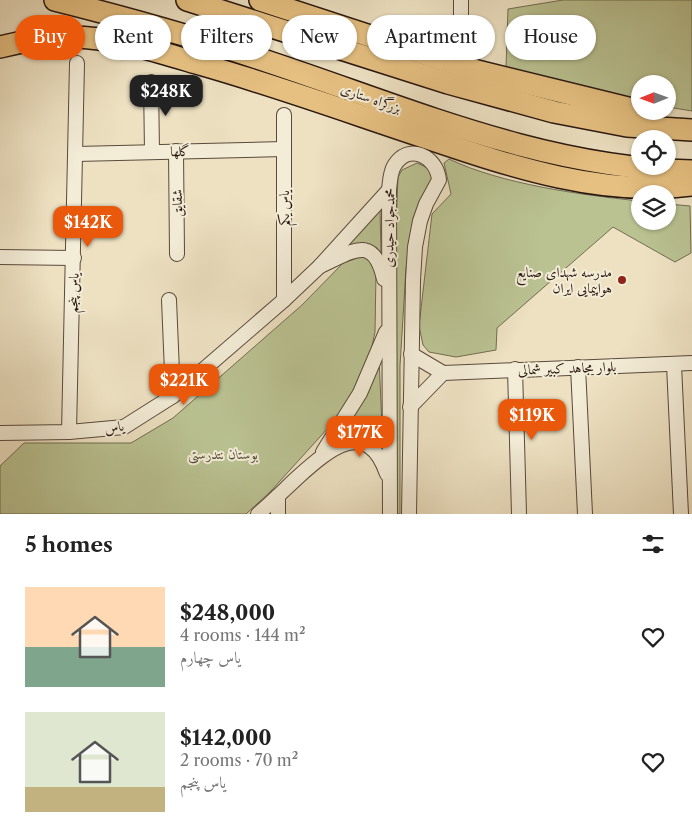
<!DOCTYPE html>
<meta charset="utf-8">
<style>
body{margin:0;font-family:"Libre Caslon Text",Amiri,serif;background:#f6f6f6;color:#222;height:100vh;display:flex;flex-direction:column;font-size:19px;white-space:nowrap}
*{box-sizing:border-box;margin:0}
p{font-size:16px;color:#767676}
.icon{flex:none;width:28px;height:28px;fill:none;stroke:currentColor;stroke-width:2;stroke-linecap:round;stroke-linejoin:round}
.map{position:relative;height:514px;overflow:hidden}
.side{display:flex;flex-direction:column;background:#fff;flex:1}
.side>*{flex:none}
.guide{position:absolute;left:15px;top:15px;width:662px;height:45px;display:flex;gap:10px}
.needle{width:32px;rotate:269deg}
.controls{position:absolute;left:631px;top:75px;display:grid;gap:10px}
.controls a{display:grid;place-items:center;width:45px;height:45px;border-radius:50%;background:#fff;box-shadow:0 1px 4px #0004;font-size:25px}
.price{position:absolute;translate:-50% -42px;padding:0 11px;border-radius:10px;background:#ea580c;color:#fff;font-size:16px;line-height:32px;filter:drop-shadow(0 1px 2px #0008)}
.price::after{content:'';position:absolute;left:50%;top:30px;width:15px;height:11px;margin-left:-8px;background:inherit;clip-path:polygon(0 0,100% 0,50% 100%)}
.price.selected{background:#222;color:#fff}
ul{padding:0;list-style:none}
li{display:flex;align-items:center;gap:15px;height:125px;padding:0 25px}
li span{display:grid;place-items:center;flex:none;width:140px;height:100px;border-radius:0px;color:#555}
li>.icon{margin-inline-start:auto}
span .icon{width:60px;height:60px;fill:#fffc;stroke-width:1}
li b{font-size:21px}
h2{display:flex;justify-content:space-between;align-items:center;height:60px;padding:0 25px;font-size:21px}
.pill{padding:0 18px;border-radius:22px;background:#fff;box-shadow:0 1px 4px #0004;font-size:18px;line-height:45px}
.pill.selected{background:#ea580c;color:#fff}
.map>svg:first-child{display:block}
.green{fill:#bac292;stroke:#716c51}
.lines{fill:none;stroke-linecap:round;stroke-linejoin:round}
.minor-casing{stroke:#594a3c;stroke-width:16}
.highway-casing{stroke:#281710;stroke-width:24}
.minor{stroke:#f3ecd7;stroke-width:14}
.highway{stroke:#e6c081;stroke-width:21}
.poi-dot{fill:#8f2418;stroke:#f3ecd7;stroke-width:2}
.labels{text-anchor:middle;stroke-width:4;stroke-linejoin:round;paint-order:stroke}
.street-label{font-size:14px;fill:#281710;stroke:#f3ecd7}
.poi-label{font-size:14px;fill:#281710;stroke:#f3ecd7;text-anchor:end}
.park-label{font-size:14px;font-style:italic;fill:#544a37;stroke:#f3ecd7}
</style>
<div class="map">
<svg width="692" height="514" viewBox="0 0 692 514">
<rect width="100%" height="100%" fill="#ede1c2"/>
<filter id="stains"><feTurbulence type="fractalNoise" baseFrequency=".004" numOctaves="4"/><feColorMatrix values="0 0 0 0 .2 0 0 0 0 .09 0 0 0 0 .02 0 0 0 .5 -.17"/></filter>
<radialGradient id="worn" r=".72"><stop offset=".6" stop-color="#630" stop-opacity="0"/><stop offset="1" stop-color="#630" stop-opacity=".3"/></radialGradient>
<g class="green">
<path d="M563 0H692V111L668 107V84H640V101L560 83 506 67 508 9Z"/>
<path d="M449 159C501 184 581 195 640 201V221H668V204L690 206 691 253 675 262 613 227 497 328 496 350 456 357 429 352 423 345 419 326 432 214 451 194 444 163Z"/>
<path d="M417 163 430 169 435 181 412 229 406 268 400 366V514H393L395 252 398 177 402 170Z"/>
<path d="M380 208 381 254 334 253Z"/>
<path d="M366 255 376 272 375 332 370 356 358 385 338 417 270 492 246 514H0V466L24 443H131L173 418 302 305 347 259Z"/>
<path d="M379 357 383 451C364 435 355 430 333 443Z"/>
</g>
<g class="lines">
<g class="minor-casing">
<g id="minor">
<path d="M461 39V0"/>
<path d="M151 82 152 152"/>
<path d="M284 115V300"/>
<path d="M176 151 177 254"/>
<path d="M76 154 284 149"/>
<path d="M0 257 74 258"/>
<path d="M320 266C352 252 373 233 384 279"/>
<path d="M169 300 173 396"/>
<path d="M411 354 443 373"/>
<path d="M674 365 681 514"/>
<path d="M578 367 585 514"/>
<path d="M515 369 519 514"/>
<path d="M443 373 692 363"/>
<path d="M410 407 443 373"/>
<path d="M69 432 77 63"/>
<path d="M0 433 69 432 124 427 173 396 284 300 320 266 389 190"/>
<path d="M323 452 360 393 386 332"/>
<path d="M258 514C272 502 285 489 298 477 328 450 367 416 387 474"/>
<path d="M278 514V496"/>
<path d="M390 514 389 190C390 182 390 173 394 166 408 142 437 156 439 180L426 204 420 221 415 247 413 280 409 514"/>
</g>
</g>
<g class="highway-casing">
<g id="highway">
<path d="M55 0C127 18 199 38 269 62 408 108 543 168 692 171"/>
<path d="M187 0 448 83 554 112 627 126 692 130"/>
<path d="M260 0 477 71 640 111"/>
<path d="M0 47C82 26 125 42 203 65 280 87 354 114 430 139 513 167 603 197 692 185"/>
</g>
</g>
<use href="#minor" class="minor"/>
<use href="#highway" class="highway"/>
</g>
<circle class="poi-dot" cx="622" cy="280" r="5"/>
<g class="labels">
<g class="street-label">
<text transform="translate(371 98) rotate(19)" y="5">بزرگراه ستاری</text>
<text transform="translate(180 151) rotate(-1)" y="5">گلها</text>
<text transform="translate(177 203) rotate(-91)" y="5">شقایق</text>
<text transform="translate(284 208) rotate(-90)" y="5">یاس یکم</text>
<text transform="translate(389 228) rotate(-89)" y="5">محمدجواد حیدری</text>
<text transform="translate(73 293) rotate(-88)" y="5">یاس پنجم</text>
<text transform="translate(567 368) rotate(-2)" y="5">بلوار مجاهد کبیر شمالی</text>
<text transform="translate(114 427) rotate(-10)" y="5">یاس</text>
</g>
<g class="poi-label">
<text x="612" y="277">مدرسه شهدای صنایع<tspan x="612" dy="16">هواپیمایی ایران</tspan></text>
</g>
<g class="park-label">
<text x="223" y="459">بوستان نتدرستی</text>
</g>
</g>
<rect width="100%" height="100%" filter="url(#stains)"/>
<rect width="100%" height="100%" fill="url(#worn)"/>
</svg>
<div class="controls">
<a><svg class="needle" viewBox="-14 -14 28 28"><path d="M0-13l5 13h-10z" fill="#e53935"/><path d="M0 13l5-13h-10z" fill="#767676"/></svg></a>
<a><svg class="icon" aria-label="locate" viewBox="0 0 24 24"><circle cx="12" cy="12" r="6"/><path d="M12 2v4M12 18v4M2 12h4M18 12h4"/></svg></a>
<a><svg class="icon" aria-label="layers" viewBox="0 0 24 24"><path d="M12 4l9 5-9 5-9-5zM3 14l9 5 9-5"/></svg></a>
</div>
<b class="price selected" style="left:166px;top:117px">$248K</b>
<b class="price" style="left:88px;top:248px">$142K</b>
<b class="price" style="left:184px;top:406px">$221K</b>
<b class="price" style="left:532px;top:441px">$119K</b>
<b class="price" style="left:360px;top:458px">$177K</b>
<div class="guide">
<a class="pill selected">Buy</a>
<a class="pill">Rent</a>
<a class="pill">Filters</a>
<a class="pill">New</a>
<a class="pill">Apartment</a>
<a class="pill">House</a>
</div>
</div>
<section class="side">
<h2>5 homes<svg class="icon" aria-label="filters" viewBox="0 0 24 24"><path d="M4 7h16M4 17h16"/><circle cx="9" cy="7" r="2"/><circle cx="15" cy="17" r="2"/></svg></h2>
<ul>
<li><span style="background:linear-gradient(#ffd9b3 60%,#7fa58c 0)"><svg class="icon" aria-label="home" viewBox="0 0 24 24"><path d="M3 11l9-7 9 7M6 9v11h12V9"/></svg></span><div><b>$248,000</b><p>4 rooms · 144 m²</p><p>یاس چهارم</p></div><svg class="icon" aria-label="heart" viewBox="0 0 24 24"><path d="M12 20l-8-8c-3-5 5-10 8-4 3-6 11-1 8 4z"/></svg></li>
<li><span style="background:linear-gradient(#dfe7d0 75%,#c2b280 0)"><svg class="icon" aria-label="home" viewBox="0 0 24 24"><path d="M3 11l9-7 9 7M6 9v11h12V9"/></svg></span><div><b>$142,000</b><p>2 rooms · 70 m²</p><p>یاس پنجم</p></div><svg class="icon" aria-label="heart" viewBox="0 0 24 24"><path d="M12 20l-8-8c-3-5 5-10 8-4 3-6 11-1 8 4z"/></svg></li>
</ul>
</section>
